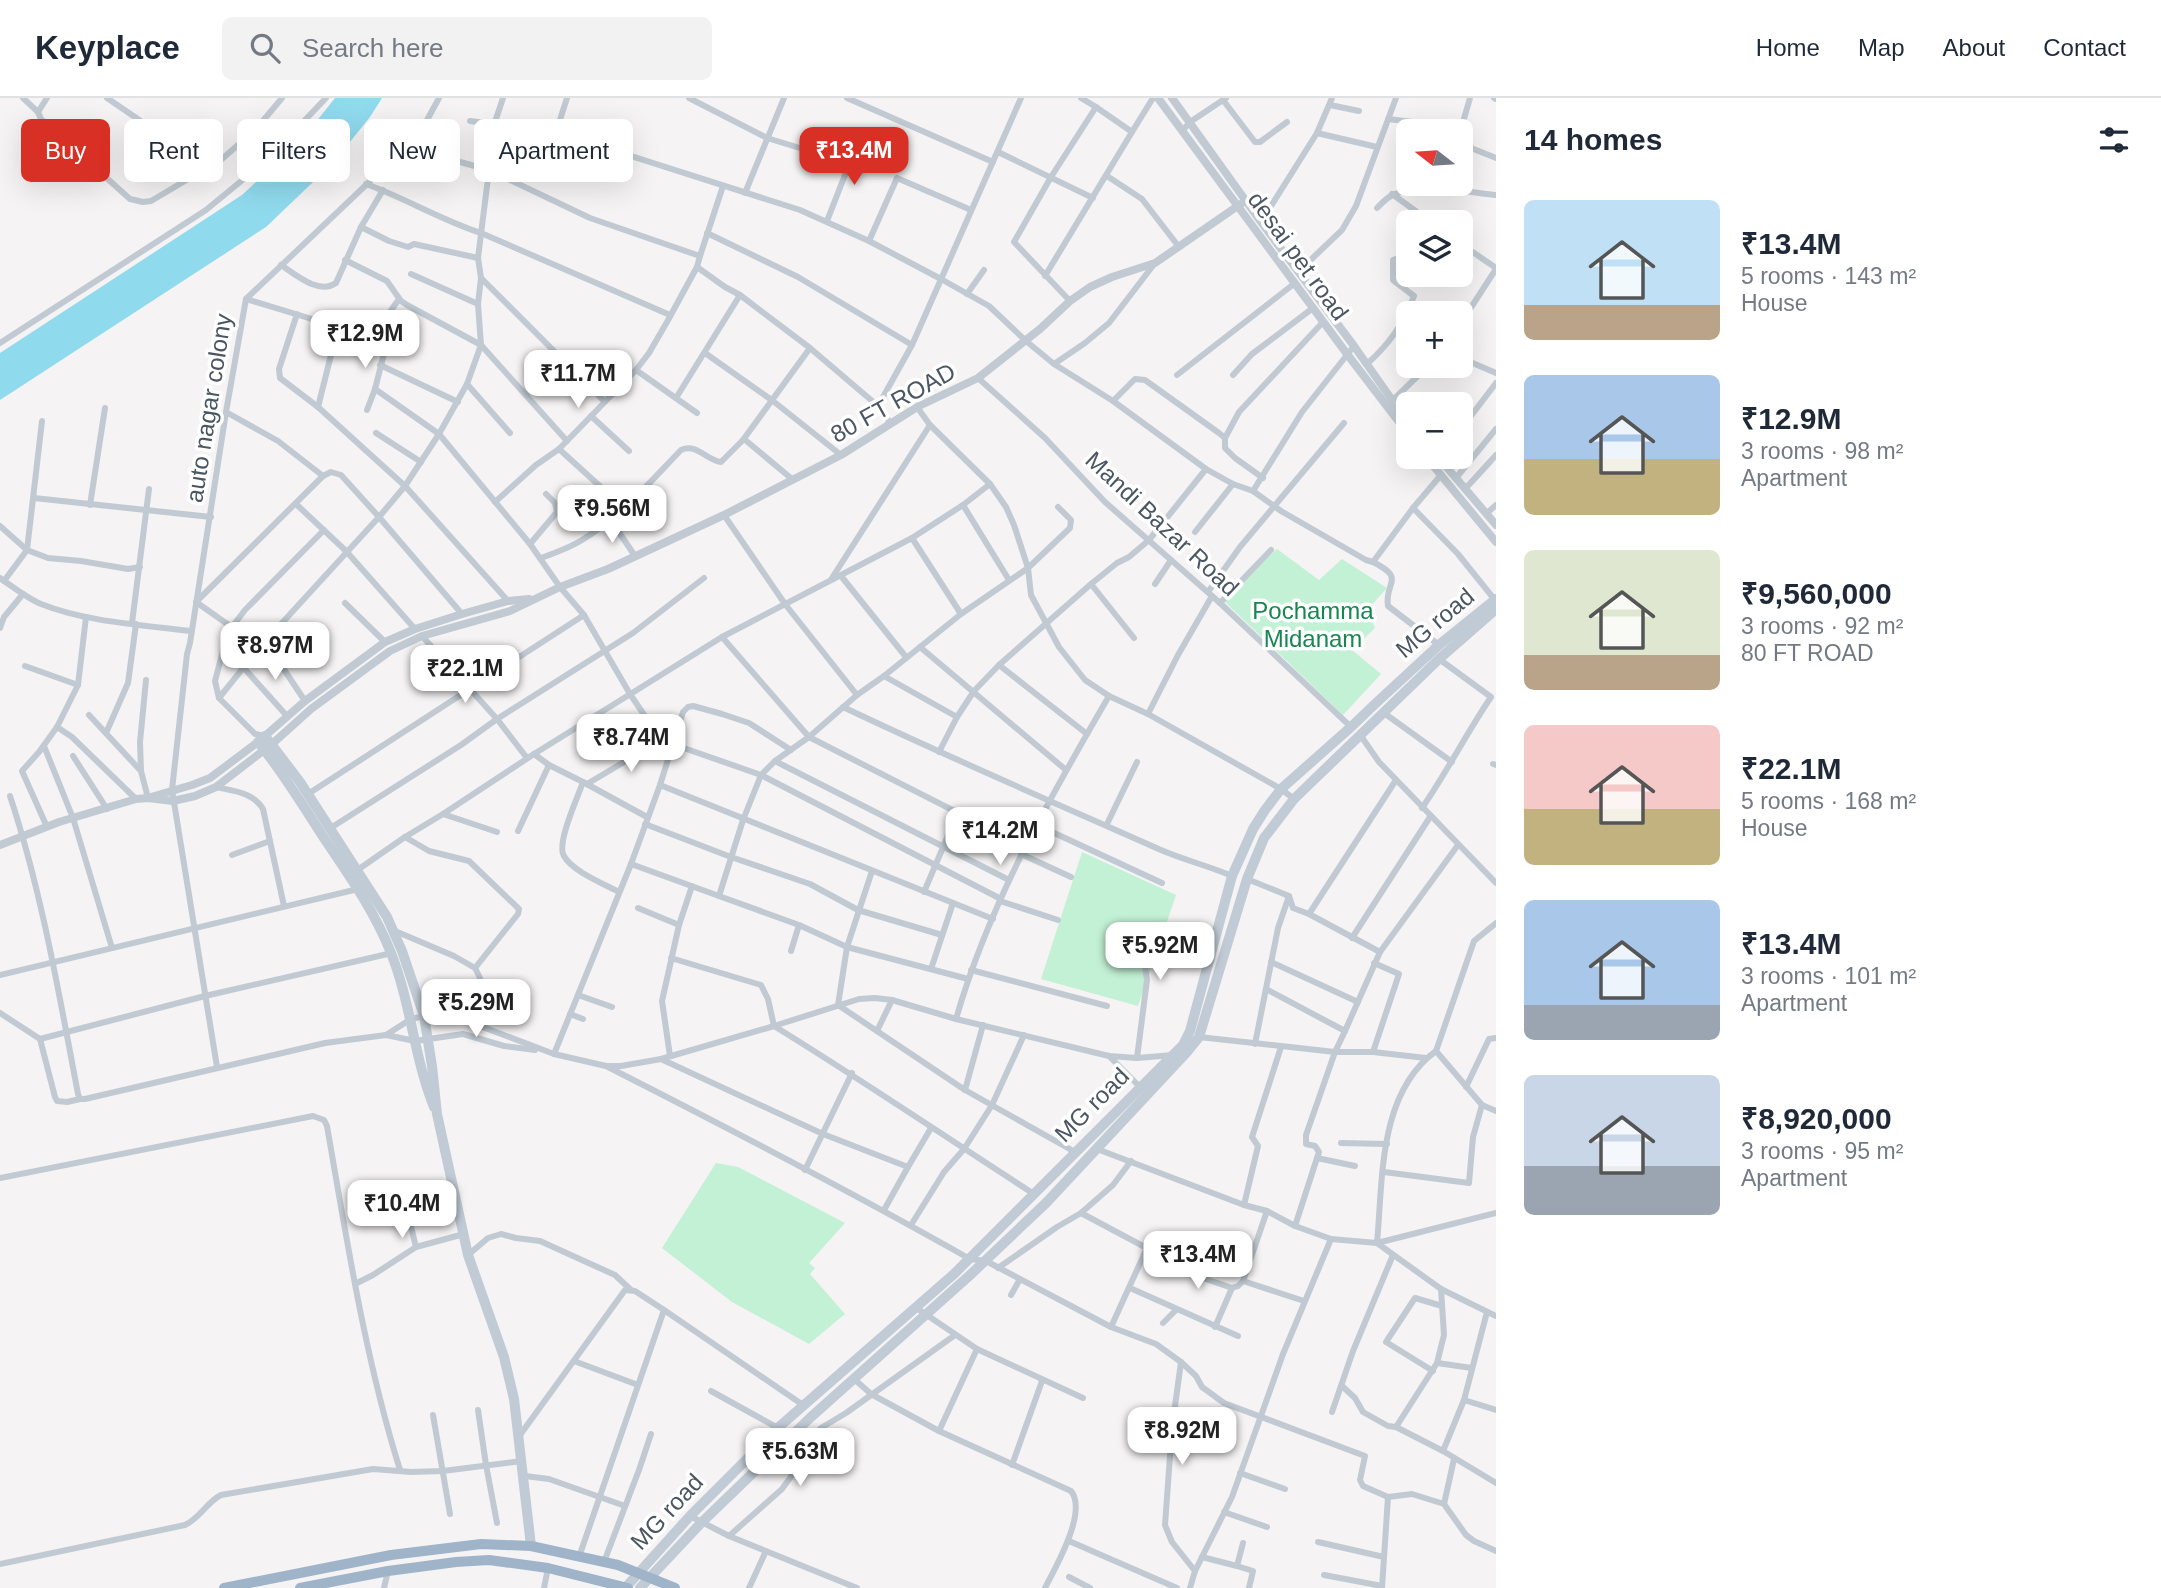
<!DOCTYPE html>
<meta charset="utf-8">
<style>
body{margin:0;font-family:Arial,sans-serif;background:#f2f2f3;color:#1f2937;height:100vh;display:flex;flex-direction:column;font-size:26px;white-space:nowrap}
*{box-sizing:border-box;margin:0}
p{font-size:23px;color:#747a83}
.icon{flex:none;width:38px;height:38px;fill:none;stroke:currentColor;stroke-width:2;stroke-linecap:round;stroke-linejoin:round}
.map{position:relative;flex:1;overflow:hidden}
.sheet{display:flex;flex-direction:column;background:#fff;width:665px}
.sheet>*{flex:none}
.top-card{position:absolute;left:21px;top:21px;width:665px;height:63px;display:flex;gap:14px}
.needle{width:46px;rotate:287deg}
.buttons{position:absolute;left:1396px;top:21px;display:grid;gap:14px}
.buttons a{display:grid;place-items:center;width:77px;height:77px;border-radius:10px;background:#fff;box-shadow:0 7px 28px #0002;font-size:35px}
.price{position:absolute;translate:-50% -60px;padding:0 16px;border-radius:14px;background:#fff;color:#222;font-size:23px;line-height:46px;filter:drop-shadow(0 2px 4px #0008)}
.price::after{content:'';position:absolute;left:50%;top:42px;width:21px;height:16px;margin-left:-10px;background:inherit;clip-path:polygon(0 0,100% 0,50% 100%)}
.price.selected{background:#d93025;color:#fff}
ul{padding:0;list-style:none}
li{display:flex;align-items:center;gap:21px;height:175px;padding:0 28px}
li span{display:grid;place-items:center;flex:none;width:196px;height:140px;border-radius:10px;color:#555}
li>.icon{margin-inline-start:auto}
span .icon{width:84px;height:84px;fill:#fffc;stroke-width:1}
li b{font-size:30px}
h2{display:flex;justify-content:space-between;align-items:center;height:84px;padding:0 28px;font-size:30px}
.pill{padding:0 24px;border-radius:10px;background:#fff;box-shadow:0 7px 28px #0002;font-size:24px;line-height:63px}
.pill.selected{background:#d93025;color:#fff}
header{display:flex;align-items:center;gap:42px;box-sizing:border-box;height:98px;padding:0 35px;background:#fff;border-bottom:2px solid #e0e1e3}
header strong{font-size:33px}
nav{display:flex;gap:38px;margin-inline-start:auto;font-size:24px}
.search{width:490px;height:63px;background:#f2f2f3;display:flex;align-items:center;gap:18px;box-sizing:border-box;padding:0 24px;border-radius:10px;color:#747a83;font-size:26px}
main{display:flex;flex:1;min-height:0}
.map>svg:first-child{display:block}
.green{fill:#c3f1d5}
.water{fill:#90daee}
.lines{fill:none;stroke-linecap:round;stroke-linejoin:round}
.minor{stroke:#c1cad2;stroke-width:6}
.tertiary{stroke:#c1cad2;stroke-width:8}
.secondary{stroke:#c1cbd6;stroke-width:10}
.trunk{stroke:#9fb4c9;stroke-width:10}
.labels{text-anchor:middle;stroke-width:7;stroke-linejoin:round;paint-order:stroke}
.street-label{font-size:24px;fill:#4a5661;stroke:#fff}
.park-label{font-size:24px;fill:#17864f;stroke:#fff}
</style>
<header>
<strong>Keyplace</strong>
<div class="search"><svg class="icon" aria-label="search" viewBox="0 0 24 24"><circle cx="10" cy="10" r="6"/><path d="M15 15l6 6"/></svg>Search here</div>
<nav><a>Home</a><a>Map</a><a>About</a><a>Contact</a></nav>
</header>
<main>
<div class="map">
<svg width="1496" height="1490" viewBox="0 0 1496 1490">
<rect width="100%" height="100%" fill="#f5f3f3"/>
<g class="green">
<path d="M1277 451 1319 482 1342 461 1387 490 1367 512 1375 530 1352 552 1381 576 1343 617 1223 502Z"/>
<path d="M1082 754 1176 797 1138 908 1041 881Z"/>
<path d="M716 1065 738 1069 845 1125 809 1165 815 1170 810 1176 845 1216 809 1246 732 1204 662 1150Z"/>
</g>
<path class="water" d="M335 0H382L370 19 333 65 266 129 0 302V255L242 97 304 39Z"/>
<g class="lines">
<g class="minor">
<path d="M23 0 38 14"/>
<path d="M47 0 38 14 41 21 130 101 143 104 151 103 222 61 256 31 282 0"/>
<path d="M107 0 151 30 204 72"/>
<path d="M567 0 556 34 800 112 869 143 941 181 989 208 1026 243 1054 266 1113 303 1206 371 1233 386 1253 393 1281 413 1366 462 1373 464 1413 410 1441 377"/>
<path d="M689 0 767 40 826 58 848 67"/>
<path d="M847 0 993 64"/>
<path d="M1494 0 1496 1"/>
<path d="M1223 2 1255 44H1260L1287 24"/>
<path d="M1330 7 1359 13"/>
<path d="M1388 21 1462 30"/>
<path d="M470 23 556 34"/>
<path d="M494 27 503 0"/>
<path d="M1461 31 1470 0"/>
<path d="M1183 32 1190 24 1226 0"/>
<path d="M1132 34 1153 0"/>
<path d="M1317 35 1377 49"/>
<path d="M1461 46 1496 60"/>
<path d="M406 49 489 72 590 120 700 158 697 169 667 224 649 255 636 272 559 351 536 367 495 404"/>
<path d="M998 54 1093 100"/>
<path d="M1107 78 1142 101 1179 149"/>
<path d="M366 86C405 100 441 122 481 135L670 217"/>
<path d="M745 95 784 0"/>
<path d="M1392 96 1431 124"/>
<path d="M1377 110C1382 105 1388 98 1395 96 1422 85 1467 94 1496 97"/>
<path d="M827 123 857 46"/>
<path d="M1261 124 1317 35 1332 0"/>
<path d="M361 129 389 143 408 149 414 146 478 160"/>
<path d="M707 135 798 179 912 247"/>
<path d="M869 143 897 80 971 112"/>
<path d="M1461 146 1496 170"/>
<path d="M700 158 723 88"/>
<path d="M345 162 387 183 401 203 407 207 481 247 567 343"/>
<path d="M281 167C296 177 319 197 336 185L361 129 383 92"/>
<path d="M697 169 725 189 740 197 810 250 878 308 891 326"/>
<path d="M1298 174 1342 132 1356 108 1396 0"/>
<path d="M411 176 478 206"/>
<path d="M1045 178 1132 34 1096 9"/>
<path d="M481 180 604 303"/>
<path d="M967 196 984 172"/>
<path d="M246 201 338 229 404 244"/>
<path d="M1070 203 1014 144 1051 79 1096 9 1081 0"/>
<path d="M297 216 279 271 280 280 318 309 405 388 508 503"/>
<path d="M1461 225 1496 171"/>
<path d="M379 238 387 218 399 201"/>
<path d="M0 245 206 112 268 61 326 0"/>
<path d="M705 255 773 303 841 357"/>
<path d="M1461 260 1496 275"/>
<path d="M1054 266 1085 245 1109 225 1155 165"/>
<path d="M1367 266C1389 246 1403 227 1414 198L1393 182V162L1409 156"/>
<path d="M380 267 458 304"/>
<path d="M636 272 697 315"/>
<path d="M1177 277 1295 185"/>
<path d="M1233 277 1252 256 1313 210"/>
<path d="M978 280 1045 340 1105 404 1220 505 1351 629"/>
<path d="M467 286 510 335"/>
<path d="M375 291 439 336 530 446 560 489 584 517 630 596 661 642 761 677 1001 801"/>
<path d="M676 300 740 197"/>
<path d="M1113 303 1135 281 1145 282 1219 335 1225 340V350L1235 360 1263 380"/>
<path d="M1390 305 1428 268"/>
<path d="M878 308 912 247 1021 0"/>
<path d="M318 309 338 229"/>
<path d="M917 309 930 327 990 386 1006 409 1014 427 1028 470 1031 497 1059 549 1085 582 1109 598 1148 616 1281 691 1294 701"/>
<path d="M367 312 375 291 388 240"/>
<path d="M226 314 278 343 323 378"/>
<path d="M591 318 629 353"/>
<path d="M1461 331 1496 285"/>
<path d="M376 335 421 364"/>
<path d="M1225 340 1239 314 1323 224"/>
<path d="M743 342 810 250"/>
<path d="M559 351 602 390"/>
<path d="M1490 364 1465 391 1496 357"/>
<path d="M1456 380 1496 331"/>
<path d="M1253 393 1302 314 1354 248"/>
<path d="M34 400 211 419"/>
<path d="M296 406 346 453 415 531"/>
<path d="M90 407 105 310"/>
<path d="M963 407 1009 482"/>
<path d="M558 410 565 400"/>
<path d="M1413 410 1458 456 1495 502"/>
<path d="M1487 415 1496 407"/>
<path d="M724 417 785 506 857 597"/>
<path d="M610 421 635 458"/>
<path d="M0 428 27 452 48 460 81 463 128 471 140 469"/>
<path d="M1195 434 1233 386"/>
<path d="M912 440 961 516"/>
<path d="M530 446 557 414 555 405 546 396"/>
<path d="M541 460C555 455 569 450 582 442 620 419 650 384 681 352 697 345 706 362 721 364L744 341 792 381"/>
<path d="M1373 464C1407 481 1384 484 1388 508L1439 547"/>
<path d="M841 478 906 559"/>
<path d="M0 480C13 489 27 500 41 506 86 524 143 527 191 533"/>
<path d="M832 480 930 327"/>
<path d="M4 483 27 452 42 323"/>
<path d="M1091 486 1134 540"/>
<path d="M1155 486 1171 462"/>
<path d="M1208 494 1240 449 1344 325"/>
<path d="M345 505 385 544"/>
<path d="M1220 505 1271 452"/>
<path d="M132 525 149 391"/>
<path d="M0 530 4 519 23 496"/>
<path d="M422 538 497 621 527 660"/>
<path d="M722 539 809 639 1025 749"/>
<path d="M260 549 196 504 323 378 331 374 341 377 379 419 462 516"/>
<path d="M920 549 1066 672"/>
<path d="M281 567 305 603"/>
<path d="M999 567 1087 636"/>
<path d="M25 568 78 587"/>
<path d="M243 569 287 618"/>
<path d="M884 578 957 619"/>
<path d="M146 582 140 644 141 673 148 700"/>
<path d="M219 600 260 549 379 419 405 388 439 336 467 286 481 247 478 206 481 180 478 160 489 72"/>
<path d="M843 609C948 659 1055 705 1161 752 1184 762 1209 768 1232 778"/>
<path d="M1384 615 1452 664"/>
<path d="M1148 616 1178 557 1212 498"/>
<path d="M89 617 140 672"/>
<path d="M57 629 72 639 136 701"/>
<path d="M106 635 128 585 136 526"/>
<path d="M265 638 255 636 219 600 215 583 228 534 245 512 324 432"/>
<path d="M1361 638 1379 664 1496 785"/>
<path d="M44 648 73 720 112 850"/>
<path d="M939 654 957 619 974 593 999 567 1091 486 1117 465 1129 459 1149 442 1206 371"/>
<path d="M534 656 549 667 583 684 647 719"/>
<path d="M73 658 107 711"/>
<path d="M775 663 1009 782"/>
<path d="M1493 666 1496 667"/>
<path d="M583 684C578 699 556 745 564 758 572 773 604 786 619 794"/>
<path d="M587 686 661 642"/>
<path d="M660 687 993 821"/>
<path d="M216 689C233 693 253 694 263 711L284 808"/>
<path d="M308 696 584 517"/>
<path d="M10 698C42 795 59 896 78 996L80 1001H85L325 945 386 937 415 943 463 936 504 948 535 952"/>
<path d="M1422 710C1447 674 1466 636 1491 599L1439 561"/>
<path d="M443 716 497 734"/>
<path d="M645 726 731 759 810 786 858 812 942 837"/>
<path d="M1107 726 1137 664"/>
<path d="M1037 727 1162 785"/>
<path d="M47 729 22 673 39 654 57 629 78 587 86 519"/>
<path d="M329 731 461 647 497 621 633 535 704 480"/>
<path d="M518 733 549 667"/>
<path d="M405 739 429 753 469 763 519 811 518 816 475 870"/>
<path d="M1021 756 1071 779"/>
<path d="M232 757 270 743"/>
<path d="M631 766 719 798 743 722 761 677 775 663 809 639 857 597 884 578 961 516 1028 470 1070 430 1071 422 1058 409"/>
<path d="M356 773 405 739 443 716 534 656 722 539 912 440 963 407 990 386"/>
<path d="M872 773 847 849 838 907 965 992 1075 1054"/>
<path d="M1247 781 1289 798 1293 810 1309 816 1380 854"/>
<path d="M924 794 958 714"/>
<path d="M719 798 799 827 847 849 968 881"/>
<path d="M1000 803 1058 822"/>
<path d="M638 810 679 827"/>
<path d="M1309 816 1396 682"/>
<path d="M1496 825 1474 843 1436 953 1482 1007 1496 1013"/>
<path d="M395 833 454 858 475 870 480 880 479 893 459 920"/>
<path d="M1114 834 1133 845 1144 863 1147 882 1137 960"/>
<path d="M1352 840 1430 719"/>
<path d="M791 853 799 827"/>
<path d="M671 860 761 887 768 901 774 928C862 982 947 1040 1034 1096"/>
<path d="M1271 864 1358 904"/>
<path d="M931 871 953 805"/>
<path d="M971 872 1107 908"/>
<path d="M0 877 358 791"/>
<path d="M1266 891 1345 933 1380 854 1458 747"/>
<path d="M578 897 612 909"/>
<path d="M0 915 40 941 55 999 57 1003 67 1004 80 1001"/>
<path d="M570 916 583 921"/>
<path d="M956 921C989 806 1049 701 1109 598"/>
<path d="M877 933 892 902"/>
<path d="M386 937 411 921 424 918 451 917 554 956 606 968H621L661 961 774 928 859 901 875 900 892 902 956 921 1109 958 1137 960 1173 957"/>
<path d="M1199 939 1335 954H1373L1426 960"/>
<path d="M40 941 205 898 392 855"/>
<path d="M1255 946 1278 830 1289 798"/>
<path d="M1373 954 1399 876 1374 865"/>
<path d="M554 956 631 766 660 687 683 614 688 609 693 608 722 616 749 625 791 652"/>
<path d="M670 958 662 903 679 827 692 788"/>
<path d="M1109 958 1140 989"/>
<path d="M661 961 823 1036 908 1069 931 1030"/>
<path d="M606 968C728 1030 850 1093 970 1161L986 1163 1111 1229 1156 1246 1181 1264 1196 1278 1202 1289 1224 1305 1365 1358 1360 1382 1363 1388 1388 1399 1412 1396 1444 1406 1466 1437 1474 1443 1496 1453"/>
<path d="M217 969 172 692 187 556 190 545 226 314 246 201 406 49 421 33 439 0"/>
<path d="M1466 989 1489 941 1496 940"/>
<path d="M965 992 983 927"/>
<path d="M1341 1045 1387 1046"/>
<path d="M1097 1051 1244 1107 1267 1113 1295 1128 1331 1141 1377 1145 1441 1191 1496 1218"/>
<path d="M1317 1060 1355 1068"/>
<path d="M805 1072 852 975"/>
<path d="M1384 1074 1469 1085 1473 1039 1482 1007"/>
<path d="M0 1080 313 1018 324 1022 327 1028C347 1143 365 1260 400 1372"/>
<path d="M1244 1107 1258 1048 1252 1039 1281 949"/>
<path d="M884 1112 908 1069"/>
<path d="M1081 1115 1203 1180 1232 1190 1238 1188 1243 1183 1267 1113"/>
<path d="M408 1116 416 1149"/>
<path d="M911 1127 944 1074 964 1051 992 1007 1024 937"/>
<path d="M1295 1128 1319 1054 1315 1048 1306 1046V1037L1335 954 1345 933"/>
<path d="M1377 1145C1383 1081 1378 995 1436 953"/>
<path d="M1377 1145 1496 1115"/>
<path d="M468 1157 488 1140 501 1136 516 1140 540 1143 615 1177 630 1191"/>
<path d="M998 1170 1057 1129 1081 1115 1113 1087 1131 1063"/>
<path d="M1243 1183 1304 1203"/>
<path d="M355 1186 373 1177 416 1149 464 1136"/>
<path d="M1130 1190 1238 1238"/>
<path d="M1011 1197 1020 1181"/>
<path d="M915 1209 977 1251 1083 1300"/>
<path d="M664 1212 803 1307"/>
<path d="M1487 1214 1464 1302 1443 1353 1496 1385"/>
<path d="M1163 1225 1176 1212"/>
<path d="M1111 1229 1147 1150"/>
<path d="M1215 1229 1232 1190"/>
<path d="M574 1263 638 1287"/>
<path d="M1181 1264 1172 1330 1165 1427 1172 1444 1195 1473"/>
<path d="M1437 1265 1472 1270"/>
<path d="M1433 1273 1386 1244 1415 1200 1442 1208"/>
<path d="M853 1280 871 1296 939 1333 1071 1393C1088 1414 1055 1470 1045 1490"/>
<path d="M1342 1288 1355 1300 1363 1314 1388 1328 1396 1329 1443 1353"/>
<path d="M711 1293 778 1330"/>
<path d="M1464 1302 1496 1312"/>
<path d="M478 1312 486 1367 497 1425"/>
<path d="M1332 1314 1353 1253 1393 1157"/>
<path d="M433 1317 450 1416"/>
<path d="M1396 1329 1437 1265 1444 1237 1441 1191"/>
<path d="M939 1333 977 1251"/>
<path d="M520 1337 625 1192 635 1193 664 1212 579 1459"/>
<path d="M1012 1367 1042 1283"/>
<path d="M1240 1375 1285 1391"/>
<path d="M525 1378 549 1381 625 1408"/>
<path d="M1444 1406 1454 1361"/>
<path d="M1224 1414 1267 1429"/>
<path d="M690 1418 729 1438 857 1490"/>
<path d="M729 1438 782 1391 790 1380 812 1340 821 1330 846 1315 955 1237"/>
<path d="M1069 1443 1177 1490"/>
<path d="M1318 1444 1384 1459"/>
<path d="M1202 1459 1237 1468 1243 1445"/>
<path d="M604 1464 639 1372 651 1336"/>
<path d="M0 1466 185 1427C200 1420 207 1404 221 1397L373 1371 411 1374 443 1373 522 1363"/>
<path d="M1237 1468 1253 1473 1249 1490"/>
<path d="M1324 1477 1382 1488"/>
<path d="M1069 1479 1090 1490"/>
<path d="M384 1490 388 1473"/>
<path d="M544 1490 548 1470"/>
<path d="M749 1490 766 1453"/>
<path d="M1190 1490 1195 1473 1232 1399 1283 1256 1331 1141"/>
<path d="M1382 1490 1388 1399"/>
</g>
<g class="tertiary">
<path d="M1158 0 1347 256 1409 337"/>
<path d="M1172 0 1261 124 1354 248 1409 326"/>
<path d="M1426 359 1496 444"/>
<path d="M1438 359 1496 427"/>
<path d="M151 699 192 687 210 680 258 644 305 603 385 544 415 531 462 516 508 503 529 501"/>
<path d="M0 747 59 724 136 701 148 700 173 703 195 698 216 689 272 646 311 611 390 553 422 538 510 513 560 489 608 471 724 417 841 357 917 309 978 280 1040 231 1070 203 1090 189 1112 179 1155 165 1245 103"/>
</g>
<g class="secondary">
<path d="M265 638 300 684 387 819 402 853 424 918 432 968 437 1016 468 1157 504 1259 514 1301 531 1448"/>
<path d="M258 644C283 674 303 708 324 740 349 777 375 814 391 855 411 905 414 960 434 1009"/>
<path d="M626 1489 690 1418 780 1328 954 1176 1183 947 1190 933 1232 778 1253 731 1265 712 1281 691 1351 629 1375 606 1439 547 1496 501"/>
<path d="M640 1490 701 1425 811 1319 969 1178 1046 1105 1186 955 1199 939 1247 781 1264 740 1294 701 1439 561 1496 511"/>
</g>
<g class="trunk">
<path d="M224 1490 391 1457 481 1446 531 1448 618 1467 675 1490"/>
<path d="M300 1490 388 1473 456 1464 489 1462 548 1470 628 1490"/>
</g>
</g>
<g class="labels">
<g class="street-label">
<text transform="translate(1298 158) rotate(54)" y="8">desai pet road</text>
<text transform="translate(893 305) rotate(-29)" y="8">80 FT ROAD</text>
<text transform="translate(209 310) rotate(-81)" y="8">auto nagar colony</text>
<text transform="translate(1162 426) rotate(43)" y="8">Mandi Bazar Road</text>
<text transform="translate(1435 525) rotate(-40)" y="8">MG road</text>
<text transform="translate(1092 1007) rotate(-45)" y="8">MG road</text>
<text transform="translate(667 1414) rotate(-47)" y="8">MG road</text>
</g>
<g class="park-label">
<text x="1313" y="521">Pochamma<tspan x="1313" dy="28">Midanam</tspan></text>
</g>
</g>
</svg>
<div class="buttons">
<a><svg class="needle" viewBox="-14 -14 28 28"><path d="M0-13l5 13h-10z" fill="#e53935"/><path d="M0 13l5-13h-10z" fill="#747a83"/></svg></a>
<a><svg class="icon" aria-label="layers" viewBox="0 0 24 24"><path d="M12 4l9 5-9 5-9-5zM3 14l9 5 9-5"/></svg></a>
<a>+</a>
<a>−</a>
</div>
<b class="price selected" style="left:854px;top:89px">₹13.4M</b>
<b class="price" style="left:365px;top:272px">₹12.9M</b>
<b class="price" style="left:578px;top:312px">₹11.7M</b>
<b class="price" style="left:612px;top:447px">₹9.56M</b>
<b class="price" style="left:275px;top:584px">₹8.97M</b>
<b class="price" style="left:465px;top:607px">₹22.1M</b>
<b class="price" style="left:631px;top:676px">₹8.74M</b>
<b class="price" style="left:1000px;top:769px">₹14.2M</b>
<b class="price" style="left:1160px;top:884px">₹5.92M</b>
<b class="price" style="left:476px;top:941px">₹5.29M</b>
<b class="price" style="left:402px;top:1142px">₹10.4M</b>
<b class="price" style="left:1198px;top:1193px">₹13.4M</b>
<b class="price" style="left:1182px;top:1369px">₹8.92M</b>
<b class="price" style="left:800px;top:1390px">₹5.63M</b>
<div class="top-card">
<a class="pill selected">Buy</a>
<a class="pill">Rent</a>
<a class="pill">Filters</a>
<a class="pill">New</a>
<a class="pill">Apartment</a>
</div>
</div>
<section class="sheet">
<h2>14 homes<svg class="icon" aria-label="filters" viewBox="0 0 24 24"><path d="M4 7h16M4 17h16"/><circle cx="9" cy="7" r="2"/><circle cx="15" cy="17" r="2"/></svg></h2>
<ul>
<li><span style="background:linear-gradient(#bfe0f5 75%,#b9a48a 0)"><svg class="icon" aria-label="home" viewBox="0 0 24 24"><path d="M3 11l9-7 9 7M6 9v11h12V9"/></svg></span><div><b>₹13.4M</b><p>5 rooms · 143 m²</p><p>House</p></div></li>
<li><span style="background:linear-gradient(#a9c7e8 60%,#c2b280 0)"><svg class="icon" aria-label="home" viewBox="0 0 24 24"><path d="M3 11l9-7 9 7M6 9v11h12V9"/></svg></span><div><b>₹12.9M</b><p>3 rooms · 98 m²</p><p>Apartment</p></div></li>
<li><span style="background:linear-gradient(#dfe7d0 75%,#b9a48a 0)"><svg class="icon" aria-label="home" viewBox="0 0 24 24"><path d="M3 11l9-7 9 7M6 9v11h12V9"/></svg></span><div><b>₹9,560,000</b><p>3 rooms · 92 m²</p><p>80 FT ROAD</p></div></li>
<li><span style="background:linear-gradient(#f6c9c9 60%,#c2b280 0)"><svg class="icon" aria-label="home" viewBox="0 0 24 24"><path d="M3 11l9-7 9 7M6 9v11h12V9"/></svg></span><div><b>₹22.1M</b><p>5 rooms · 168 m²</p><p>House</p></div></li>
<li><span style="background:linear-gradient(#a9c7e8 75%,#9aa5b1 0)"><svg class="icon" aria-label="home" viewBox="0 0 24 24"><path d="M3 11l9-7 9 7M6 9v11h12V9"/></svg></span><div><b>₹13.4M</b><p>3 rooms · 101 m²</p><p>Apartment</p></div></li>
<li><span style="background:linear-gradient(#c9d6e8 65%,#9aa5b1 0)"><svg class="icon" aria-label="home" viewBox="0 0 24 24"><path d="M3 11l9-7 9 7M6 9v11h12V9"/></svg></span><div><b>₹8,920,000</b><p>3 rooms · 95 m²</p><p>Apartment</p></div></li>
</ul>
</section>
</main>
